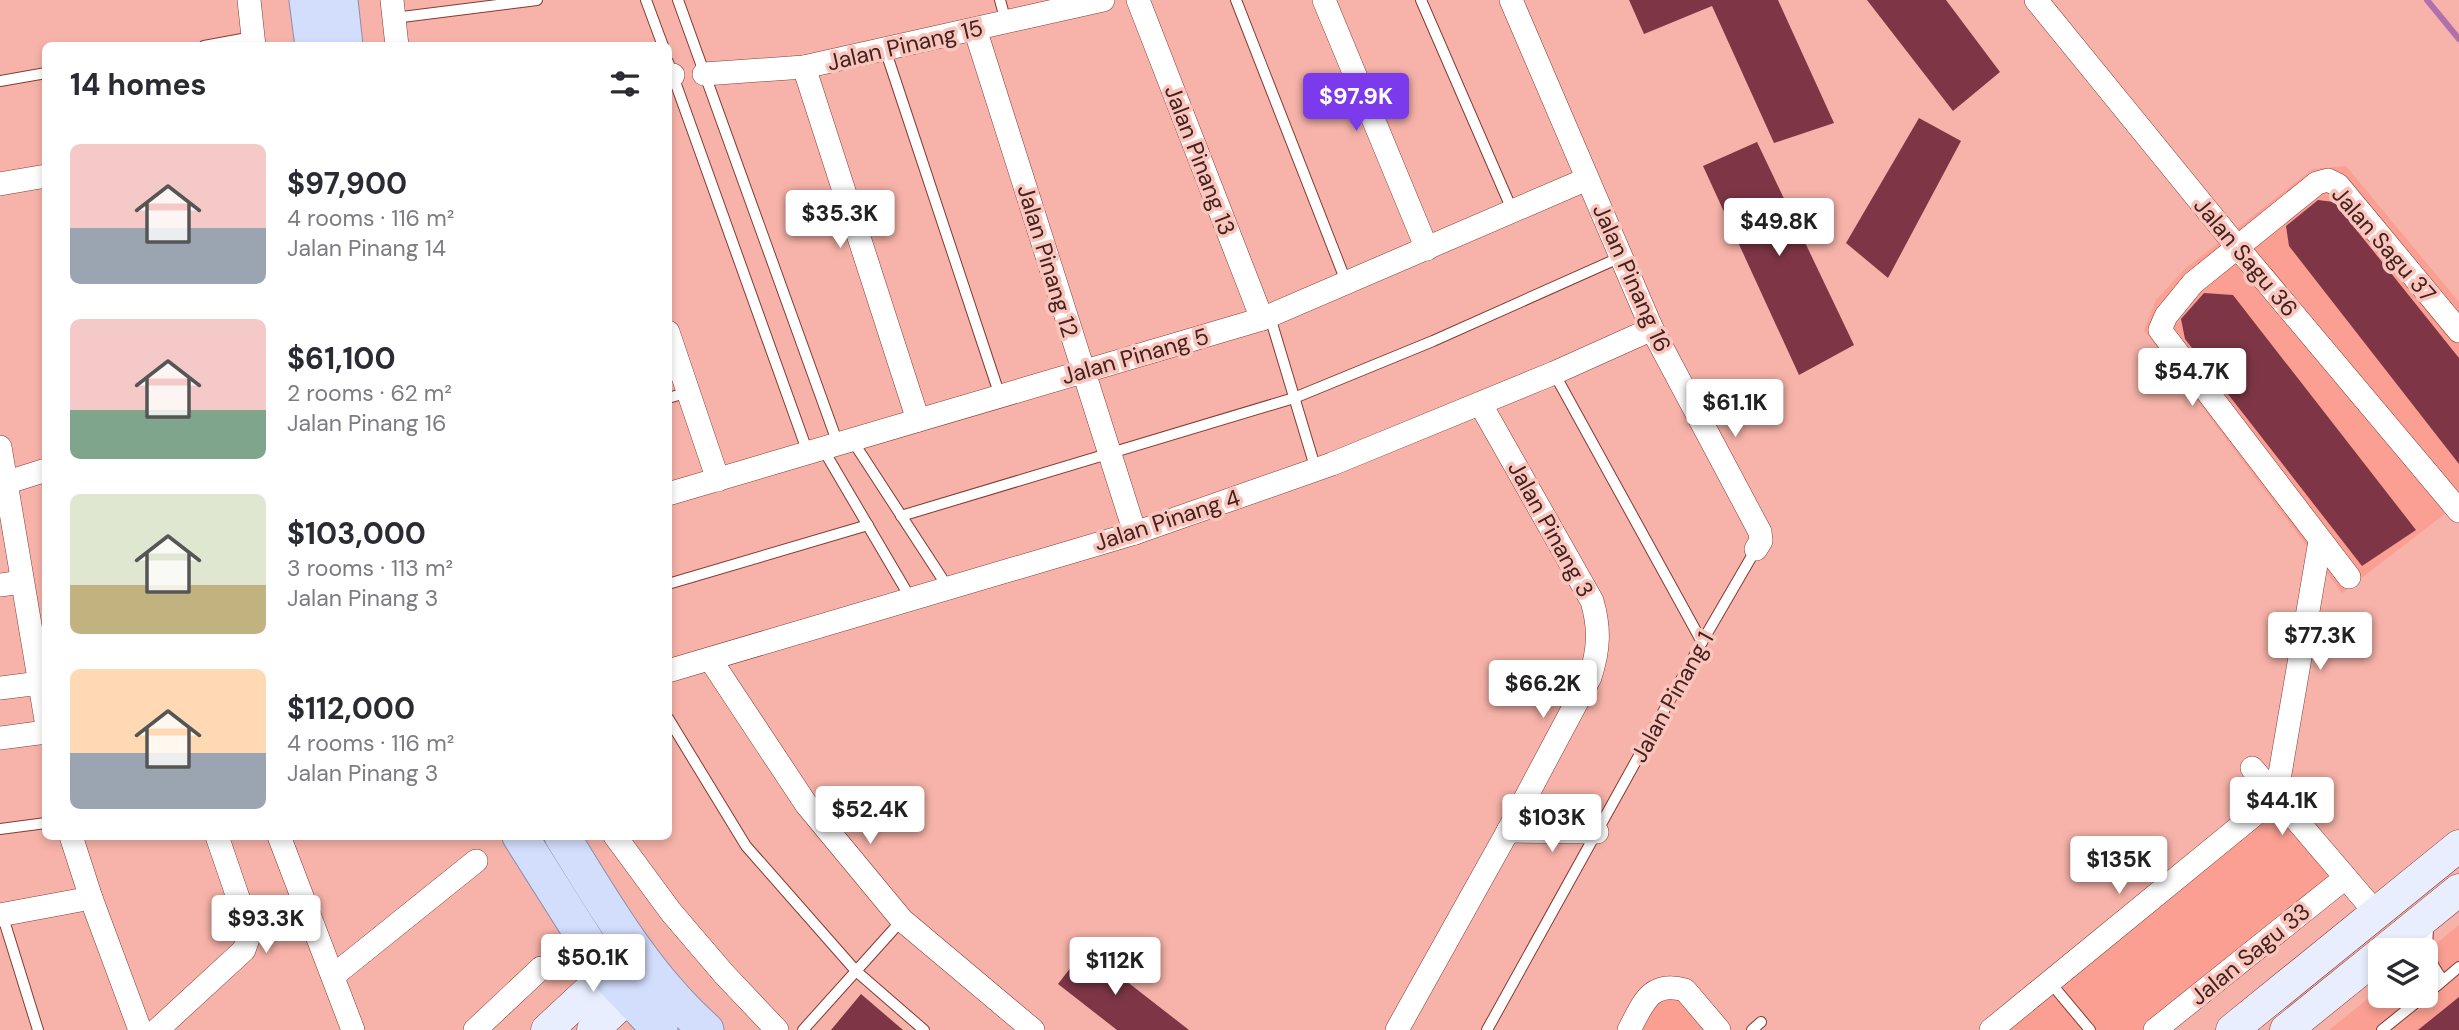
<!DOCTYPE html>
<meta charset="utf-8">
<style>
body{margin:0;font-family:"DM Sans",sans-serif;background:#f7f7f7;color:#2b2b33;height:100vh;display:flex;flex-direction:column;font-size:26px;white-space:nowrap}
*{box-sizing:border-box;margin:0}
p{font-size:23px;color:#7c7c81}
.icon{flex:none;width:38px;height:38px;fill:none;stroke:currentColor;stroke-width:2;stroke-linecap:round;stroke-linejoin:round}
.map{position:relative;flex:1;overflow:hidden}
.drawer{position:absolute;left:42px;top:42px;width:630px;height:798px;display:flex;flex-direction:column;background:#fff;border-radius:10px;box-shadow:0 4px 10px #0003}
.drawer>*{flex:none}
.controls{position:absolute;left:2368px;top:938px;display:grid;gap:14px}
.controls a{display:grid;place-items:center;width:70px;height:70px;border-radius:10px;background:#fff;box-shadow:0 4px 10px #0003;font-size:35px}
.price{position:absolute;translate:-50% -60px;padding:0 16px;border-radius:7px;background:#fff;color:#222;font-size:23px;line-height:46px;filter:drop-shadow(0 2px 4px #0008)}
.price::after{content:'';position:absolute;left:50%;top:42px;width:21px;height:16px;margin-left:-10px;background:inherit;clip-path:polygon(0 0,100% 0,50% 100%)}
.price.active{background:#7c3aed;color:#fff}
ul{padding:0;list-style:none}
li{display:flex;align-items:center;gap:21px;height:175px;padding:0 28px}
li span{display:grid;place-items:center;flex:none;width:196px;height:140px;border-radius:10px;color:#555}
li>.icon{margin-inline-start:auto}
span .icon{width:84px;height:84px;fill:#fffc;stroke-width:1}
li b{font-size:30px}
h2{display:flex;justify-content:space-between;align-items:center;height:84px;padding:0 28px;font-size:30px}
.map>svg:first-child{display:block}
.built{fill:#fa9f92}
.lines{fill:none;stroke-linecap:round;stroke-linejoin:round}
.stream{stroke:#b06fad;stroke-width:6}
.building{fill:#7e3646}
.service-casing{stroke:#833b32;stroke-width:12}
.minor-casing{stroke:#833b32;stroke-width:24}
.secondary-casing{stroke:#833b32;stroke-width:33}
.primary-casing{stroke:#8d8eae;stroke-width:37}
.service{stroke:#fff;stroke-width:10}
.minor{stroke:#fff;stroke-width:23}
.secondary{stroke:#e9eefe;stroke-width:32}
.primary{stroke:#d3defd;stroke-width:35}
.labels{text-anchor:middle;stroke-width:7;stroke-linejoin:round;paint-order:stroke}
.street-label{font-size:23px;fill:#42221e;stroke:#f9c5bd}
</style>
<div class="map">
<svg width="2459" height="1030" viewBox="0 0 2459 1030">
<rect width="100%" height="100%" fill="#f7b3a9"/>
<g class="built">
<path d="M2346 166 2459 302V503L2342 593 2144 330 2156 300 2185 269 2313 169Z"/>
<path d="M2277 786 2355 879 2168 1030H1981Z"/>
<path d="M2459 925V1030H2329L2380 989V996H2426V952Z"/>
<path d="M1657 981 1727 1030H1621Z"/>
</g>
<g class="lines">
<path class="stream" d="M2427 0 2459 39"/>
</g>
<g class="building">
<path d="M1629 0H1778L1834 123 1774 143 1712 6 1644 34Z"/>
<path d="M1867 0H1946L2000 72 1953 111Z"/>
<path d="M1919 118 1961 141 1888 278 1846 243Z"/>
<path d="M1757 142 1854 345 1799 375 1703 166Z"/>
<path d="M2318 200 2334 202 2459 358V464L2289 246 2286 226Z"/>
<path d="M2204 293 2233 295 2416 530 2362 566 2185 339 2181 319Z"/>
<path d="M1085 949 1189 1030H1117L1058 984Z"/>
<path d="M861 994 903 1030H831Z"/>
<path d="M2459 997V1030H2418Z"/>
</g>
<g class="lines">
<g class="service-casing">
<g id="service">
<path d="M646 0 663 46"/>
<path d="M678 0 838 444"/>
<path d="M1000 0 1006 22"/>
<path d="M1236 0 1347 284"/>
<path d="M1421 0 1513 212"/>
<path d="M394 18 537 0"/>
<path d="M204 46 253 37"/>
<path d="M885 49 1000 396"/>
<path d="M668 62 808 453"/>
<path d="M0 81 46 73"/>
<path d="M1270 317 1316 470"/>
<path d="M1554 373 1702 642"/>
<path d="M668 398 689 392"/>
<path d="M852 440 949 589"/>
<path d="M823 449 911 599"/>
<path d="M901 516 1294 398 1433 341 1621 257"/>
<path d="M668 584 868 525"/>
<path d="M668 718 746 846 856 971 924 1030"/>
<path d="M0 829 46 823"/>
<path d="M2 914 38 1030"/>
<path d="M2429 923C2425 947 2428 961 2443 980"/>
<path d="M2359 977 2380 982"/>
<path d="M2049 981 2090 1030"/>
<path d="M2426 995 2459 967"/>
<path d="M2401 996 2410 1007"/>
<path d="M803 1030 902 920"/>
<path d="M1487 1030 1702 642 1756 549"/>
<path d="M1752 1030 1761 1022"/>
<path d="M2382 1030 2424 996"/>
</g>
</g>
<g class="minor-casing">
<g id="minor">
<path d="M249 0 254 46"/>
<path d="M392 0 397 46"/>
<path d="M1138 0 1262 319"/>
<path d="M1324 0 1427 249"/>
<path d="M1511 0 1652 329 1760 532 1761 541 1756 549"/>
<path d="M2036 0 2238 248 2459 511"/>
<path d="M975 29 1135 533"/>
<path d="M804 67 918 420"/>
<path d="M704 74 804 67 1103 0"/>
<path d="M668 76 673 75"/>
<path d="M0 184 46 176"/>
<path d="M668 332 718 480"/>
<path d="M0 447 46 720"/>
<path d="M5 483 46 470"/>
<path d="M668 494 1262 319 1587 179"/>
<path d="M2349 577 2160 330 2166 316 2193 283 2317 183 2328 180 2338 185 2459 331"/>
<path d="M0 585 22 582"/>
<path d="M710 659 806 804 902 920 1033 1030"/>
<path d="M668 671 1135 533 1332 464 1554 373 1652 329"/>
<path d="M0 688 40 683"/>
<path d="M0 738 46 732"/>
<path d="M2252 768 2376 913"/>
<path d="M1508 831 1597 832"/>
<path d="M71 836 91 898 140 1030"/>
<path d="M279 836 353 1030"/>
<path d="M615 836 671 912 724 974 777 1030"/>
<path d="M0 915 91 898"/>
<path d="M333 976 476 861"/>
<path d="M157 1030 244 950 249 936 246 921 217 836"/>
<path d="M475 1030 541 968"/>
<path d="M1397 1030 1508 831 1590 677C1599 650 1600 628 1592 601L1481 405"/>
<path d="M1629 1030C1643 1004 1650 980 1685 990L1719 1030"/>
<path d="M1991 1030 2276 797 2320 541"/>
<path d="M2155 1030 2345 878"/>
</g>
</g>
<g class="secondary-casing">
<g id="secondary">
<path d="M2385 950 2459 890"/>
<path d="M547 1030 634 949"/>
<path d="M593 1030 647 979"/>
<path d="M2232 1030 2459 846"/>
<path d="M2286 1030 2380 954"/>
</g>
</g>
<g class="primary-casing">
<g id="primary">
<path d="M307 0 313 46"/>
<path d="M340 0 345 46"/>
<path d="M520 836 607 974 660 1030"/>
<path d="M562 836C605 905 645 976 706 1030"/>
</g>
</g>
<use href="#service" class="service"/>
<use href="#minor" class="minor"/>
<use href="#secondary" class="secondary"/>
<use href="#primary" class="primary"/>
</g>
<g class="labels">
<g class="street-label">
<text transform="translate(905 45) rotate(-13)" y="8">Jalan Pinang 15</text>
<text transform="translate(1200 160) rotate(69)" y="8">Jalan Pinang 13</text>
<text transform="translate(2384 244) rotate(49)" y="8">Jalan Sagu 37</text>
<text transform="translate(2246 257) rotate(50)" y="8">Jalan Sagu 36</text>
<text transform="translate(1048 261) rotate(73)" y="8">Jalan Pinang 12</text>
<text transform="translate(1632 278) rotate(66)" y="8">Jalan Pinang 16</text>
<text transform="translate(1135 356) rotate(-16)" y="8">Jalan Pinang 5</text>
<text transform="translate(1167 520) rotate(-18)" y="8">Jalan Pinang 4</text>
<text transform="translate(1551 529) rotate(61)" y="8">Jalan Pinang 3</text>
<text transform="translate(1672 697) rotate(-61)" y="8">Jalan Pinang 1</text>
<text transform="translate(2250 954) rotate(-39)" y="8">Jalan Sagu 33</text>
</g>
</g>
</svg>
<div class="controls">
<a><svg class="icon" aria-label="layers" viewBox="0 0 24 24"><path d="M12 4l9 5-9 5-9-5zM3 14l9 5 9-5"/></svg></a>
</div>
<b class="price active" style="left:1356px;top:133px">$97.9K</b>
<b class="price" style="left:840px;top:250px">$35.3K</b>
<b class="price" style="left:1779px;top:258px">$49.8K</b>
<b class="price" style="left:2192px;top:408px">$54.7K</b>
<b class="price" style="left:1735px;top:439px">$61.1K</b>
<b class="price" style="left:2320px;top:672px">$77.3K</b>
<b class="price" style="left:1543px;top:720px">$66.2K</b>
<b class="price" style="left:2282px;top:837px">$44.1K</b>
<b class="price" style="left:870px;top:846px">$52.4K</b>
<b class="price" style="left:1552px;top:854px">$103K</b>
<b class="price" style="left:2119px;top:896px">$135K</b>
<b class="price" style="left:266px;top:955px">$93.3K</b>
<b class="price" style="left:593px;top:994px">$50.1K</b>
<b class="price" style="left:1115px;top:997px">$112K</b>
<section class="drawer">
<h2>14 homes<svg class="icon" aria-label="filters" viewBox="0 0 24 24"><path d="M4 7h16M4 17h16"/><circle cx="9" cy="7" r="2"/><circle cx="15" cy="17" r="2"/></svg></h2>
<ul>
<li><span style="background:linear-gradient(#f6c9c9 60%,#9aa5b1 0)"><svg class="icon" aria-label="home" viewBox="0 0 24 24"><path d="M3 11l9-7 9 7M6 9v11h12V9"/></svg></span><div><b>$97,900</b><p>4 rooms · 116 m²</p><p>Jalan Pinang 14</p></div></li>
<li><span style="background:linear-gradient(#f6c9c9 65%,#7fa58c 0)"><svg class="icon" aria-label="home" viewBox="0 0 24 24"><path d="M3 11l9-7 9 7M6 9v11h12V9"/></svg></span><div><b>$61,100</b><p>2 rooms · 62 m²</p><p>Jalan Pinang 16</p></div></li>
<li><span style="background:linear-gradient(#dfe7d0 65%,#c2b280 0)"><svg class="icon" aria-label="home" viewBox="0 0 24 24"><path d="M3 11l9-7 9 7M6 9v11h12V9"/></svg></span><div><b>$103,000</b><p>3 rooms · 113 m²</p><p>Jalan Pinang 3</p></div></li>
<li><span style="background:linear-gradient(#ffd9b3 60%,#9aa5b1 0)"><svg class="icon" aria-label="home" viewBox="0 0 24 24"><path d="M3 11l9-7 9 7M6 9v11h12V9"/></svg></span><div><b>$112,000</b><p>4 rooms · 116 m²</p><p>Jalan Pinang 3</p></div></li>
</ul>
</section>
</div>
